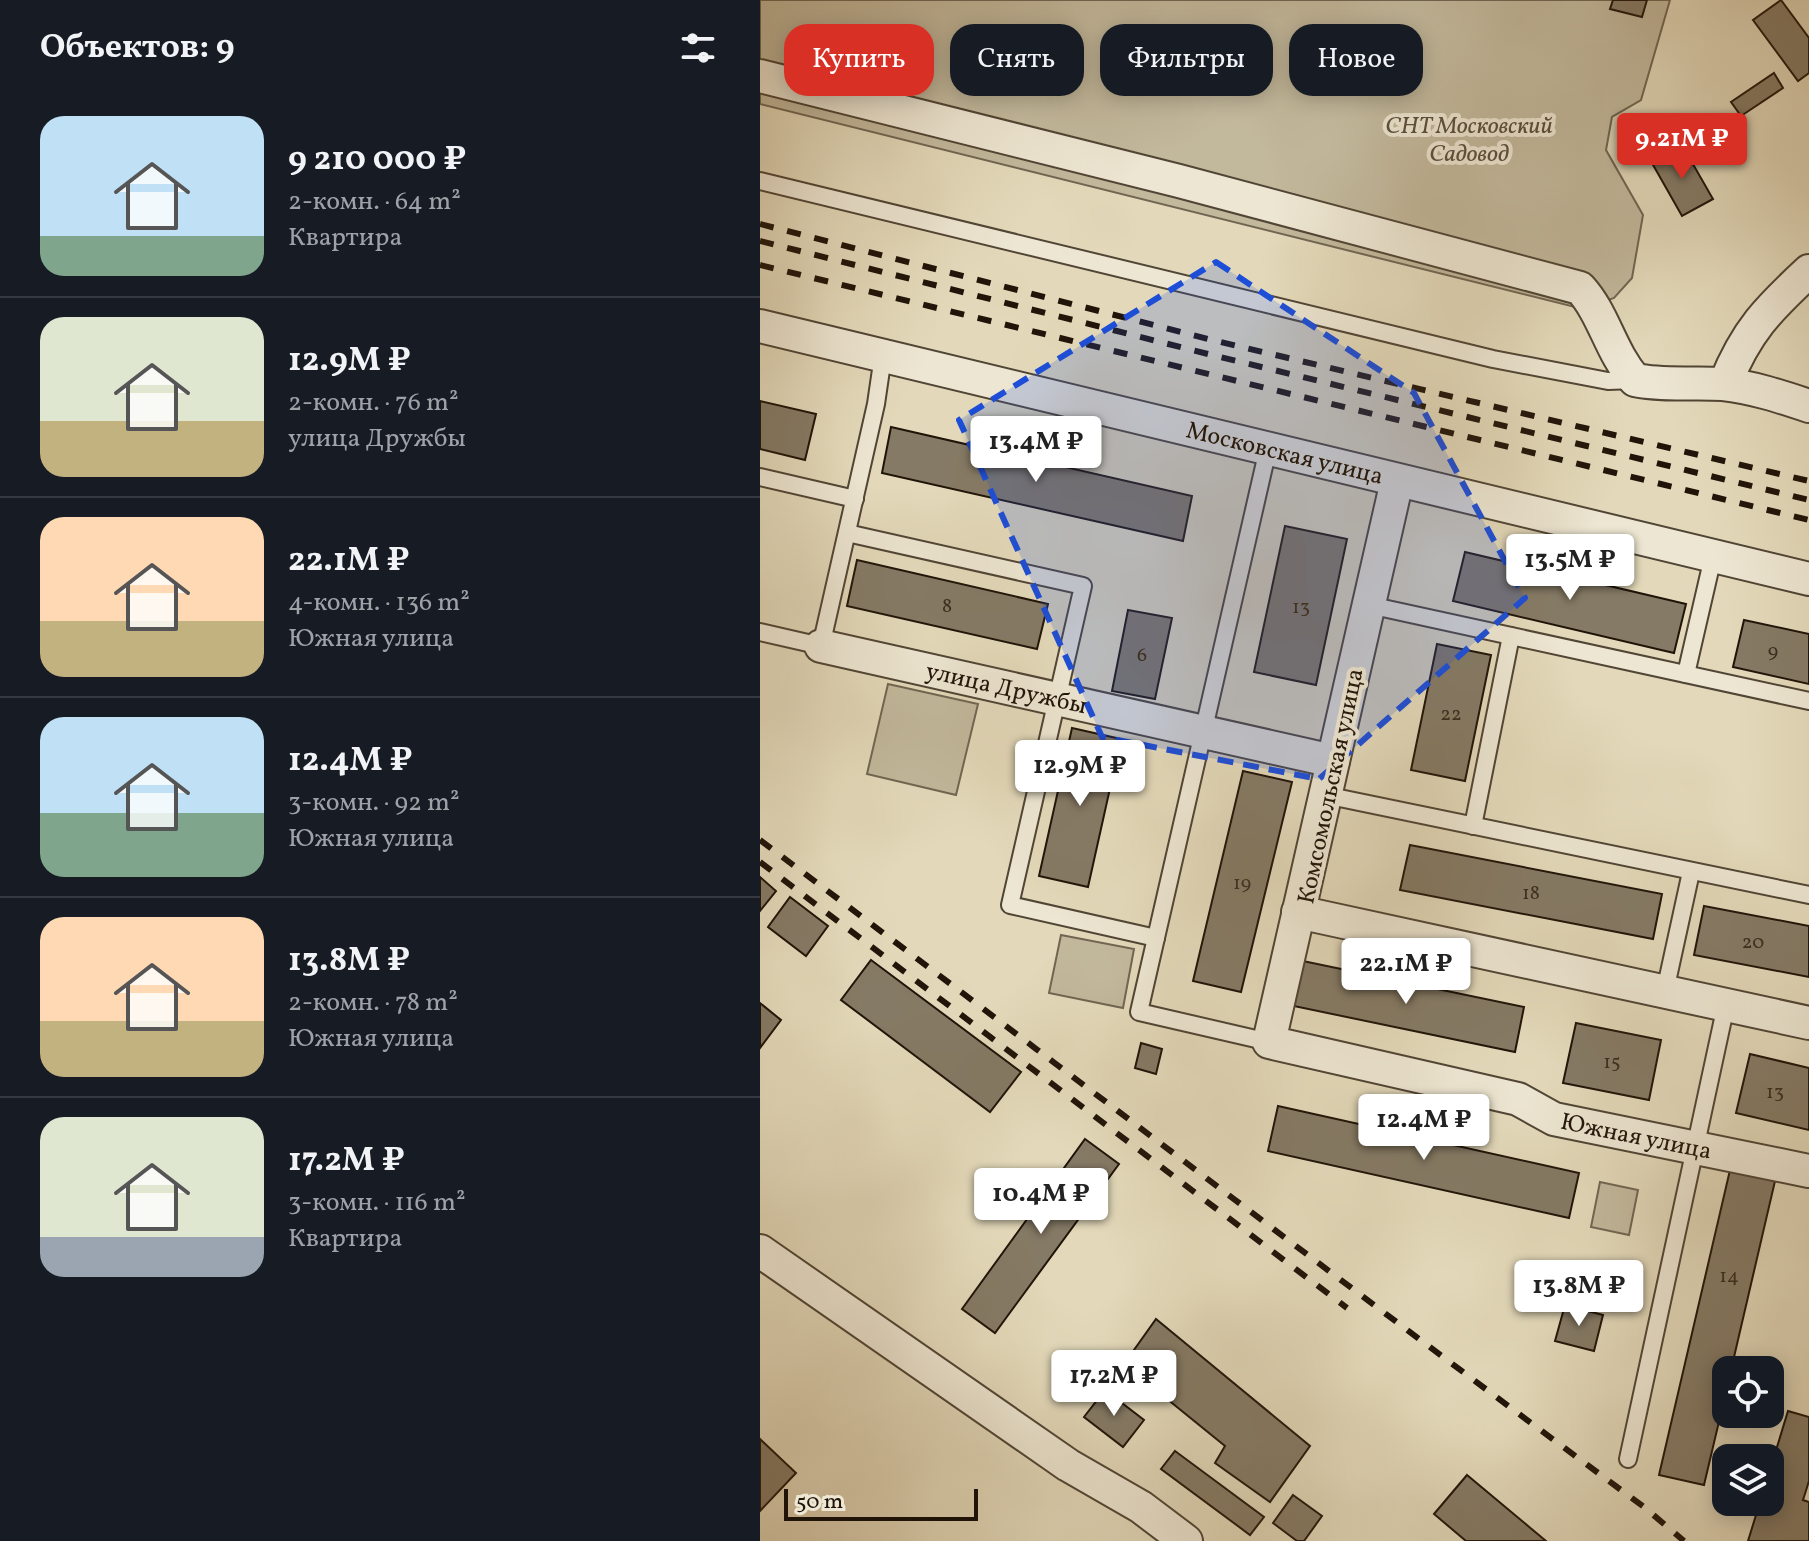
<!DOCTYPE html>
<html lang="ru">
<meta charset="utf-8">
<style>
body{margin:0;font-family:Vollkorn,serif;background:#20242c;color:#f1f3f6;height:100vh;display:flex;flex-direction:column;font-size:30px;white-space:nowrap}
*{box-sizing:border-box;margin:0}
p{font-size:26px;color:#9ea1a6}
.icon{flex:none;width:44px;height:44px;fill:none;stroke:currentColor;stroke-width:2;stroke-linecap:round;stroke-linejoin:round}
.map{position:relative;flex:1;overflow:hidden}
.details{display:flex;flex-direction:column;background:#171b24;width:760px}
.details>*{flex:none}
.banner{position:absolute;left:24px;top:24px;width:760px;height:72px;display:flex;gap:16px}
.tools{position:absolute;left:952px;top:1356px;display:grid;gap:16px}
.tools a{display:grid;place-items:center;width:72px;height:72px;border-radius:16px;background:#171b24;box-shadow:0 4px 20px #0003;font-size:40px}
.scale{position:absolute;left:24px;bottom:20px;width:194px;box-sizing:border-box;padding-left:8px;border:4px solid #201409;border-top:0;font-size:22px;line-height:28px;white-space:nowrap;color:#201409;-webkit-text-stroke:6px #ede6d2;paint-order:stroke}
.price{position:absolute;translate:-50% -68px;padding:0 18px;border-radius:8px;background:#fff;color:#222;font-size:26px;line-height:52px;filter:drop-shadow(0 2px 4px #0008)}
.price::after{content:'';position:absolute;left:50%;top:48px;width:24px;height:18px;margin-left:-12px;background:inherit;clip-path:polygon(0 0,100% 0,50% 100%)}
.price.on{background:#d93025;color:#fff}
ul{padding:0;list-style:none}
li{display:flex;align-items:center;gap:24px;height:200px;padding:0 40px}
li+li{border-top:2px solid #363941}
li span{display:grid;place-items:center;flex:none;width:224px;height:160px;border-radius:24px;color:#555}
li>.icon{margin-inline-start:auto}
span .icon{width:96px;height:96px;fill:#fffc;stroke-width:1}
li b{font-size:34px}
h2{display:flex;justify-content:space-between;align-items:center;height:96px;padding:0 40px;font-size:34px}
.tag{padding:0 28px;border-radius:24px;background:#171b24;box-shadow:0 4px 20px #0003;font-size:28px;line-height:72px}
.tag.on{background:#d93025;color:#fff}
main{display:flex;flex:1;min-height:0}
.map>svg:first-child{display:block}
.green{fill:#c2b89c;stroke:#716652;stroke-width:2}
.building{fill:#857a65;stroke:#201409;stroke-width:2}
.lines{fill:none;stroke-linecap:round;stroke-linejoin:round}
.lane-casing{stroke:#514535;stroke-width:20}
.street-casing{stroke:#514535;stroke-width:36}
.lane{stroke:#ede6d2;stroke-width:16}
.street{stroke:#ede6d2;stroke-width:32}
.rail{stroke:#201409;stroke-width:6;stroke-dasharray:14 14;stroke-linecap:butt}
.marked{fill:#1d4ed8;fill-opacity:0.2;stroke:#1d4ed8;stroke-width:6;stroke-dasharray:16 10;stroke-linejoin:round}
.labels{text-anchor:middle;stroke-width:8;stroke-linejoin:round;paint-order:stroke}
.number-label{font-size:20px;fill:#392e20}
.park-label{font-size:24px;font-style:italic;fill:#594d3c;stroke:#ede6d2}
.street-label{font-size:24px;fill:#201409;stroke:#ede6d2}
</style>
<main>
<section class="details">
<h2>Объектов: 9<svg class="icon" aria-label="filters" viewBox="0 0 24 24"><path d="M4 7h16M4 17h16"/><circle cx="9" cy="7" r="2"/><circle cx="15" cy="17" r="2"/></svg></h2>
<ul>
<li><span style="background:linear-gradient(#bfe0f5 75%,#7fa58c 0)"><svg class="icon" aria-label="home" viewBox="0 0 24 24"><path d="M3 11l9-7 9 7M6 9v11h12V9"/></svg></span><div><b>9 210 000 ₽</b><p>2-комн. · 64 m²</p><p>Квартира</p></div></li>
<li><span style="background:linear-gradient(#dfe7d0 65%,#c2b280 0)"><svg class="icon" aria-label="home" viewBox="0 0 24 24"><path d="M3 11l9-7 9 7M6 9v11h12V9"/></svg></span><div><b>12.9M ₽</b><p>2-комн. · 76 m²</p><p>улица Дружбы</p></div></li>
<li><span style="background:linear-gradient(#ffd9b3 65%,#c2b280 0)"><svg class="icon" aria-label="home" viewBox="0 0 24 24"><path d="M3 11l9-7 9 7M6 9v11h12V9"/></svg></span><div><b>22.1M ₽</b><p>4-комн. · 136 m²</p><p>Южная улица</p></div></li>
<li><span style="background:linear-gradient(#bfe0f5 60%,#7fa58c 0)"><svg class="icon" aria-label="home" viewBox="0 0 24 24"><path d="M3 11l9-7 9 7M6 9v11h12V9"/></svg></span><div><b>12.4M ₽</b><p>3-комн. · 92 m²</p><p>Южная улица</p></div></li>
<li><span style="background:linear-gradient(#ffd9b3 65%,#c2b280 0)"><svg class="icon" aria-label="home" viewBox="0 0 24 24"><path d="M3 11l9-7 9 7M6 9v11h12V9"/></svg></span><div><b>13.8M ₽</b><p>2-комн. · 78 m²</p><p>Южная улица</p></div></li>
<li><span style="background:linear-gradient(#dfe7d0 75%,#9aa5b1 0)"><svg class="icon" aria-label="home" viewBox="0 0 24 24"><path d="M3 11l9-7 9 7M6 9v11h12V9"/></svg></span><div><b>17.2M ₽</b><p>3-комн. · 116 m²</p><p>Квартира</p></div></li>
</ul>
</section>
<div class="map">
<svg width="1049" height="1541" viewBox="0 0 1049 1541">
<rect width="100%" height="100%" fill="#e3d9ba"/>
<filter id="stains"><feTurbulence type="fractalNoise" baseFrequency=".0025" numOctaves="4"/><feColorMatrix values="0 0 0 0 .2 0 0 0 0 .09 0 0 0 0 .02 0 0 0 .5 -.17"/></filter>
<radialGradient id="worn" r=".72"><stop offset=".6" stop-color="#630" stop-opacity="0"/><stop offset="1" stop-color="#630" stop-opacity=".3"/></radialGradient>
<g class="green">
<path d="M0 0H910L881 100 852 117 846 150 883 215 872 278 854 298 823 309 0 104Z"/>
<path d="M128 684 218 704 196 795 107 774Z"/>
<path d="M301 935 374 949 363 1008 289 993Z"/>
<path d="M840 1182 878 1190 869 1235 831 1227Z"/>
</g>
<g class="building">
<path d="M853 0H887L882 17 850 9Z"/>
<path d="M1021 0 1049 38V73L1038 81 993 20Z"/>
<path d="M119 27 147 34 137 73 109 66Z"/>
<path d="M1014 73 1023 88 981 116 971 102Z"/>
<path d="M922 145 953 199 922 216 892 163Z"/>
<path d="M0 401 56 414 45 460 0 449Z"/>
<path d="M131 427 432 496 423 541 122 473Z"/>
<path d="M525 526 587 539 556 685 494 672Z"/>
<path d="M705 552 926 604 914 653 693 601Z"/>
<path d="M97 560 288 604 277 649 87 606Z"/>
<path d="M368 610 412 618 395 699 352 691Z"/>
<path d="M984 620 1049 634V684L973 667Z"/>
<path d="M677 644 731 655 705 781 651 770Z"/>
<path d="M312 728 361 739 328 887 279 876Z"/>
<path d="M483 771 532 782 481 992 433 981Z"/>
<path d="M650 845 902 894 893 939 640 890Z"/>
<path d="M0 877 16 891 0 911Z"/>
<path d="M30 897 68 926 46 956 8 927Z"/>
<path d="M944 906 1049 926V977L934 955Z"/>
<path d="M111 960 261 1072 230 1112 81 1000Z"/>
<path d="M538 960 764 1007 755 1052 529 1005Z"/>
<path d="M0 1003 21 1020 0 1048Z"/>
<path d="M816 1023 901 1040 889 1100 803 1083Z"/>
<path d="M381 1043 402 1049 396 1074 375 1068Z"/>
<path d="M990 1054 1049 1068V1130L976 1113Z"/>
<path d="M518 1106 819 1173 809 1218 508 1151Z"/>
<path d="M325 1139 359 1164 235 1333 202 1309Z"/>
<path d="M970 1170 1015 1181 971 1370H966V1392L944 1485 899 1475Z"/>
<path d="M805 1305 843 1315 834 1351 795 1341Z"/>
<path d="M396 1319 550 1446 510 1502 455 1463 465 1446 364 1364Z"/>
<path d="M345 1390 384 1420 363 1447 324 1417Z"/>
<path d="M1028 1411 1049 1417V1481L1043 1500 1049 1502V1541H988L1000 1502H1010V1470Z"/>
<path d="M0 1439 36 1473 0 1511Z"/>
<path d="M415 1451 504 1517 490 1535 401 1469Z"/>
<path d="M707 1475 786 1541H706L674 1514Z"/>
<path d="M533 1495 562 1516 544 1541H537L513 1523Z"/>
</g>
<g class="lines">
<g class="lane-casing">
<g id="lane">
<path d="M0 181 733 359 848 381 875 380"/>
<path d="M508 449 379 1012 509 1042"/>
<path d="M0 477 95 499"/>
<path d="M87 533 323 586 250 905 396 938"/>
<path d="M609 605 1049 701"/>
<path d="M0 632 61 646 116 404 123 356"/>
<path d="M926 674 953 557"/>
<path d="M565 795 1049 895"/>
<path d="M713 826 751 636"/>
<path d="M905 991 931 872"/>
<path d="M868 1459 966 1005"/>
</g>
</g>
<g class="street-casing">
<g id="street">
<path d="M0 76 419 181 820 288C844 314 850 351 875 380 904 386 934 382 963 384 992 387 1022 397 1049 406"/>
<path id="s1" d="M0 326 1049 579"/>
<path d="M965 384C986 331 1008 309 1049 271"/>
<path id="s2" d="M637 481 509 1042 758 1099 794 1119 1049 1171"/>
<path id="s3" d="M61 646 573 761"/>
<path d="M538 912 1049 1023"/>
<path d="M0 1251 308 1465 381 1507 426 1541"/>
</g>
</g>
<use href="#lane" class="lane"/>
<use href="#street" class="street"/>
<g class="rail">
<path d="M0 224 452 340 1049 481"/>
<path d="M0 241 448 354 1049 500"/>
<path d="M0 265 1049 520"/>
<path d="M0 840C295 1062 587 1287 884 1507L924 1541"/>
<path d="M0 862 587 1308"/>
</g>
</g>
<path class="marked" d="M456 262 654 393 765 598 559 779 342 737 199 420Z"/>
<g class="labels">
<g class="number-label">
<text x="187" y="612">8</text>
<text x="541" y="613">13</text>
<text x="1013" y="657">9</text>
<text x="382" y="661">6</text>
<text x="691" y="720">22</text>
<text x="482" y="889">19</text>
<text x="771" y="899">18</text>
<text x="993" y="948">20</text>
<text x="852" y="1068">15</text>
<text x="1015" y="1098">13</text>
<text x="969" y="1282">14</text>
</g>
<g class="park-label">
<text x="709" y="133">СНТ Московский<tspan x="709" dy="28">Садовод</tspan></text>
</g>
<g class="street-label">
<text dy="8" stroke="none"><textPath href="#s1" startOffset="540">Московская улица</textPath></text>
<text dy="8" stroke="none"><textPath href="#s3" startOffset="190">улица Дружбы</textPath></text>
<text transform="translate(570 786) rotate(-78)" y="8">Комсомольская улица</text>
<text dy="8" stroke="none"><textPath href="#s2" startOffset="956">Южная улица</textPath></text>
</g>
</g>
<rect width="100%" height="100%" filter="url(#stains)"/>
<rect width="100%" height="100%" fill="url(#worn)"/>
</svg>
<div class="tools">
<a><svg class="icon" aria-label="locate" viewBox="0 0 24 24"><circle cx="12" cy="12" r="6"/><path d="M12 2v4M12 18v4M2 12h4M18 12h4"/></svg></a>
<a><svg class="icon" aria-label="layers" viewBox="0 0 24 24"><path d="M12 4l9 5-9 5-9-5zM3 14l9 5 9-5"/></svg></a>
</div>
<div class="scale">50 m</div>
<b class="price on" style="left:922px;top:181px">9.21M ₽</b>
<b class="price" style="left:276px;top:484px">13.4M ₽</b>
<b class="price" style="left:810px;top:602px">13.5M ₽</b>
<b class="price" style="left:320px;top:808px">12.9M ₽</b>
<b class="price" style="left:646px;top:1006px">22.1M ₽</b>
<b class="price" style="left:664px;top:1162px">12.4M ₽</b>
<b class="price" style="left:281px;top:1236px">10.4M ₽</b>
<b class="price" style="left:819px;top:1328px">13.8M ₽</b>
<b class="price" style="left:354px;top:1418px">17.2M ₽</b>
<div class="banner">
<a class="tag on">Купить</a>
<a class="tag">Снять</a>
<a class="tag">Фильтры</a>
<a class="tag">Новое</a>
</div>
</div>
</main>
